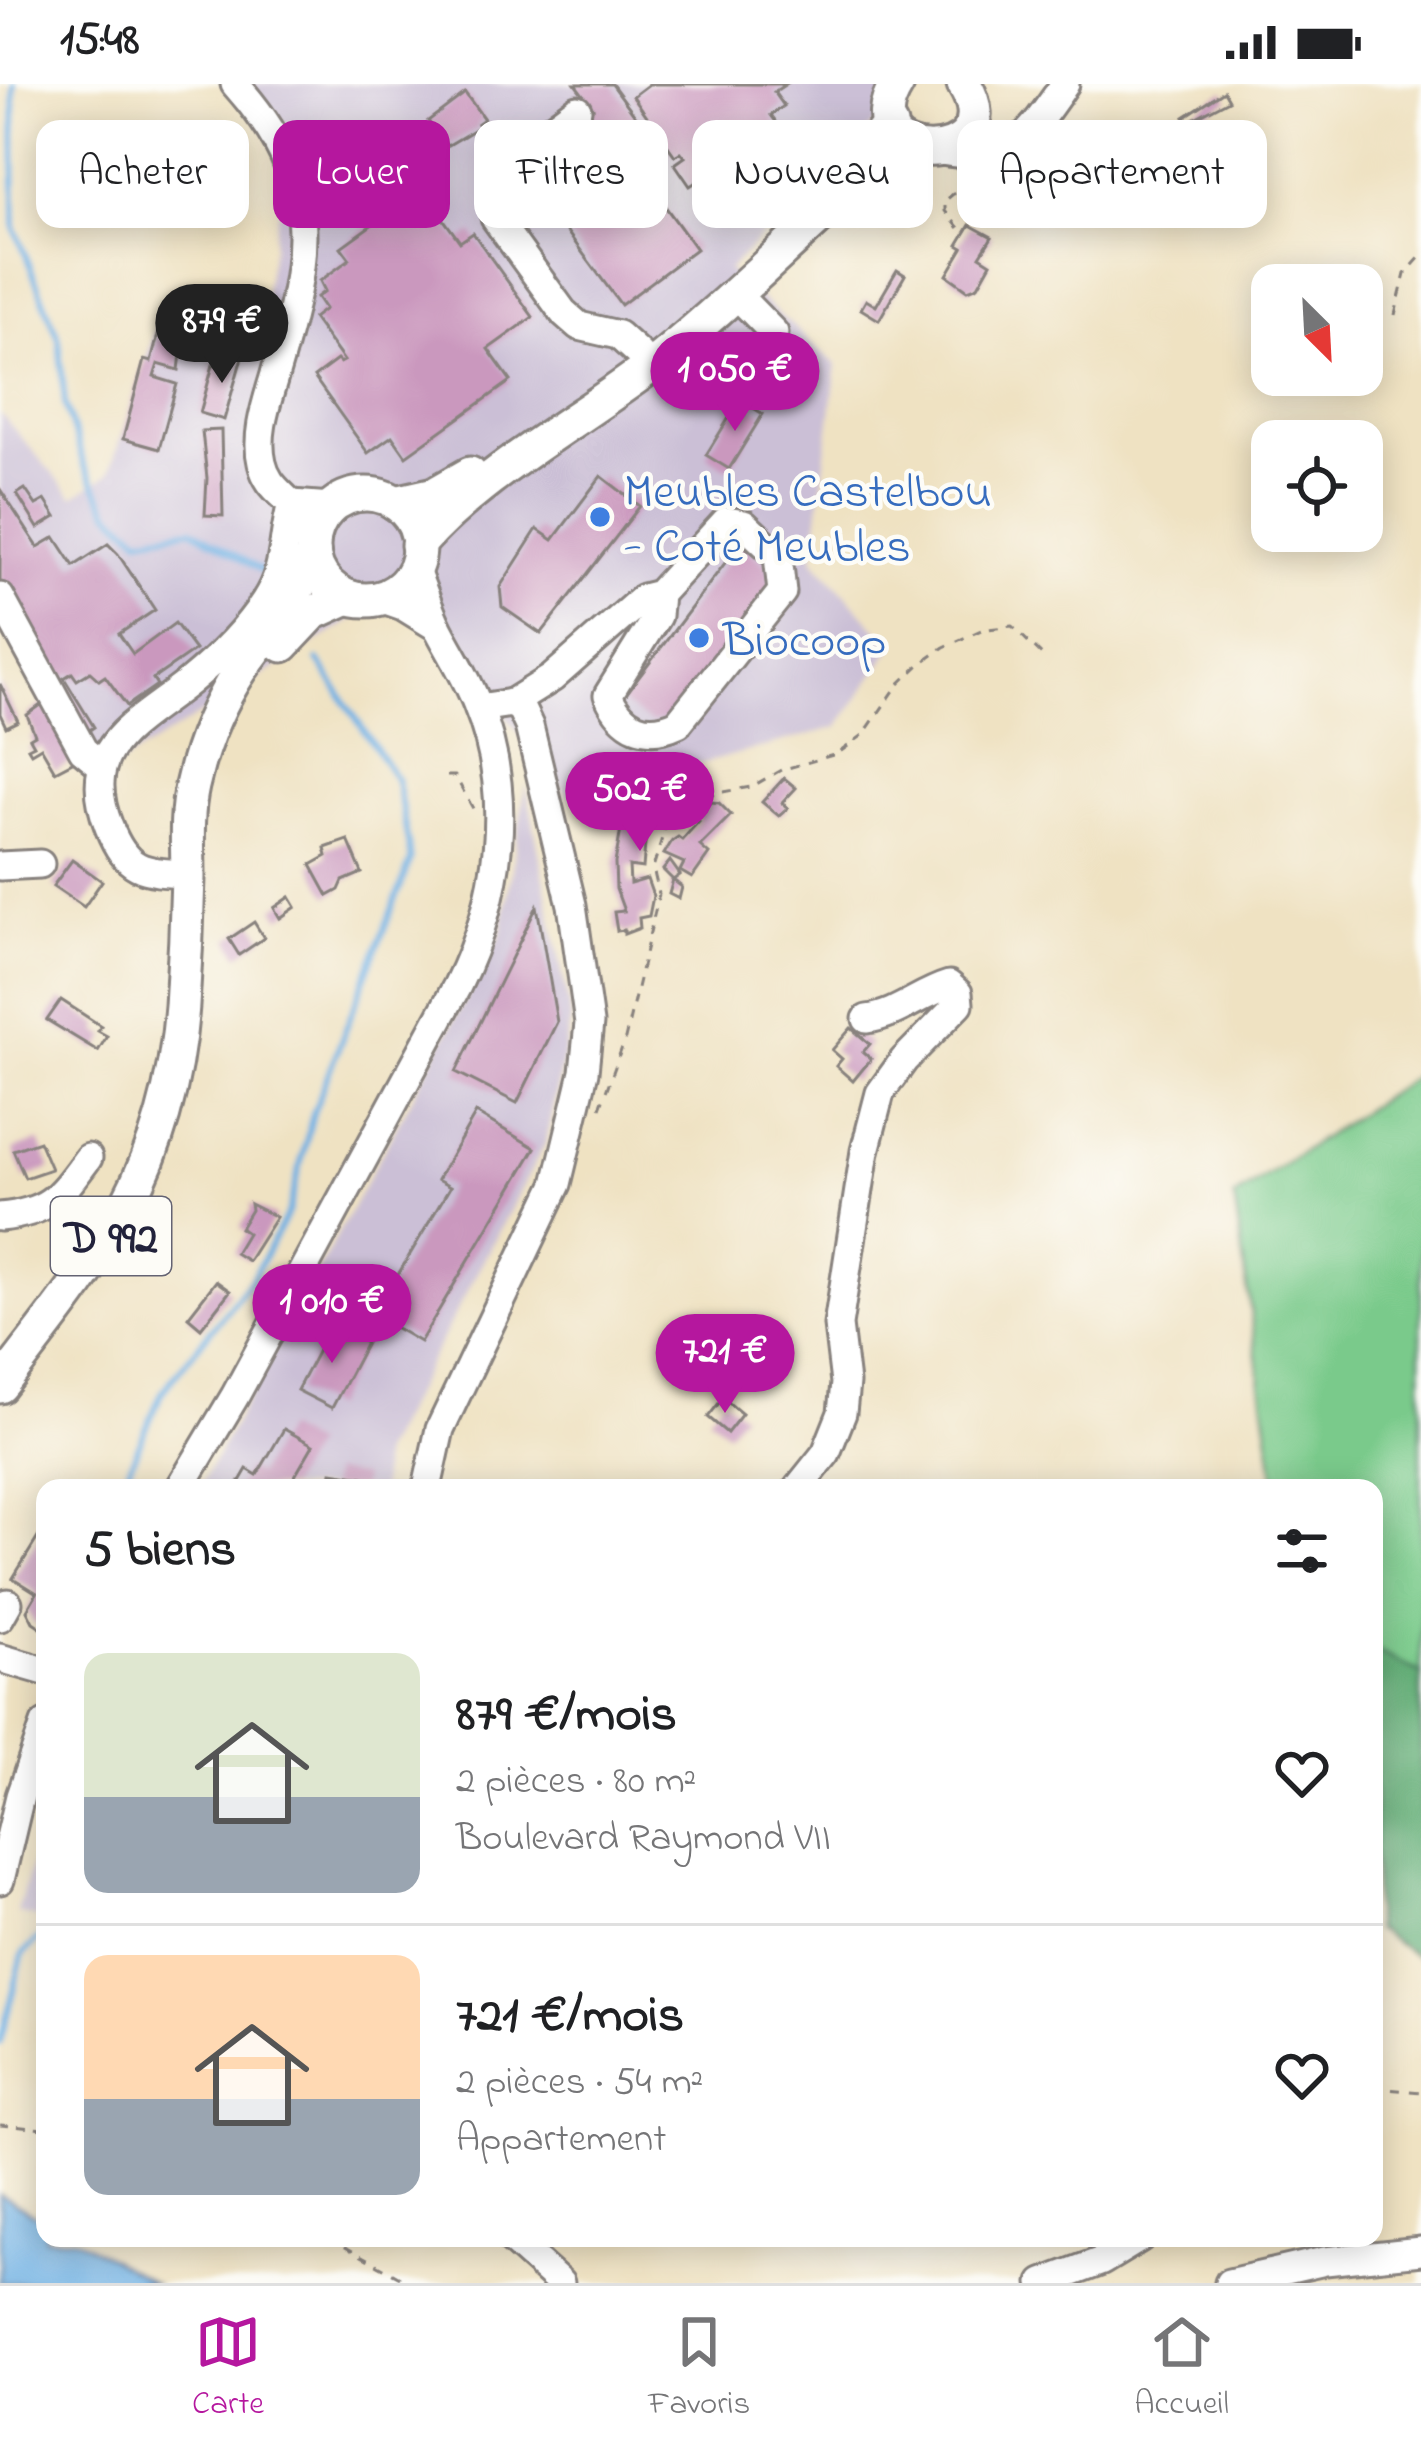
<!DOCTYPE html>
<html lang="fr">
<meta charset="utf-8">
<style>
body{margin:0;font-family:"Indie Flower",sans-serif;background:#f6f6f6;color:#202124;height:100vh;display:flex;flex-direction:column;font-size:45px;white-space:nowrap}
*{box-sizing:border-box;margin:0}
p{font-size:39px;color:#757577}
.icon{flex:none;width:66px;height:66px;fill:none;stroke:currentColor;stroke-width:2;stroke-linecap:round;stroke-linejoin:round}
.map{position:relative;flex:1;overflow:hidden}
.drawer{position:absolute;left:36px;top:1395px;width:1347px;height:768px;display:flex;flex-direction:column;background:#fff;border-radius:24px;box-shadow:0 6px 30px #0003}
.drawer>*{flex:none}
.banner{position:absolute;left:36px;top:36px;width:1350px;height:108px;display:flex;gap:24px}
.needle{width:78px;rotate:156deg}
.buttons{position:absolute;left:1251px;top:180px;display:grid;gap:24px}
.buttons a{display:grid;place-items:center;width:132px;height:132px;border-radius:24px;background:#fff;box-shadow:0 6px 30px #0003;font-size:60px}
.price{position:absolute;translate:-50% -102px;padding:0 27px;border-radius:42px;background:#b5179e;color:#fff;font-size:39px;line-height:78px;filter:drop-shadow(0 3px 6px #0008)}
.price::after{content:'';position:absolute;left:50%;top:72px;width:36px;height:27px;margin-left:-18px;background:inherit;clip-path:polygon(0 0,100% 0,50% 100%)}
.price.selected{background:#222;color:#fff}
ul{padding:0;list-style:none}
li{display:flex;align-items:center;gap:36px;height:300px;padding:0 48px}
li+li{border-top:3px solid #e0e0e0}
li span{display:grid;place-items:center;flex:none;width:336px;height:240px;border-radius:24px;color:#555}
li>.icon{margin-inline-start:auto}
span .icon{width:144px;height:144px;fill:#fffc;stroke-width:1}
li b{font-size:51px}
h2{display:flex;justify-content:space-between;align-items:center;height:144px;padding:0 48px;font-size:51px}
.chip{padding:0 42px;border-radius:24px;background:#fff;box-shadow:0 6px 30px #0003;font-size:42px;line-height:108px}
.chip.selected{background:#b5179e;color:#fff}
.status{display:flex;justify-content:space-between;align-items:center;height:84px;padding:0 60px;background:#fff;direction:ltr}
.status svg{height:33px;fill:currentColor}
.menu{display:flex;justify-content:space-around;align-items:center;height:168px;border-top:3px solid #e0e0e0;background:#fff;font-size:33px;color:#757577}
.menu a{display:grid;justify-items:center;gap:6px}
.menu .selected{color:#b5179e}
.map>svg:first-child{display:block}
.industrial{fill:#cbbfd6}
.green{fill:#7aca8b;stroke:#4e7663;stroke-width:3}
.forest{fill:#63ae77;stroke:#426859;stroke-width:3}
.water{fill:#6fb0e3;stroke:#48698f;stroke-width:3}
.lines{fill:none;stroke-linecap:round;stroke-linejoin:round}
.stream{stroke:#6fb0e3;stroke-width:6}
.building{fill:#ca98be}
.minor-casing{stroke:#88827e;stroke-width:33}
.major-casing{stroke:#88827e;stroke-width:39}
.path{stroke:#88827e;stroke-width:3;stroke-dasharray:9 9;stroke-linecap:butt}
.minor{stroke:#fff;stroke-width:27}
.major{stroke:#fff;stroke-width:33}
.shop-dot{fill:#3f7fe0;stroke:#fdfcf7;stroke-width:4.5}
.labels{text-anchor:middle;stroke-width:9;stroke-linejoin:round;paint-order:stroke}
.shield{fill:#fdfcf7;stroke:#646373;stroke-width:3}
.shield-label{font-size:45px;font-weight:bold;fill:#22223b}
.shop-label{font-size:48px;fill:#366cbe;stroke:#fdfcf7;text-anchor:start}
</style>
<div class="status"><b>15:48</b><svg viewBox="0 0 49 12"><path d="M0 12V9h3v3zM5 12V6h3v6zM10 12V3h3v9zM15 12V0h3v12zM26 1h20v11H26zM47 4h2v5h-2z"/></svg></div>
<div class="map">
<svg width="1421" height="2199" viewBox="0 0 1421 2199">
<rect width="100%" height="100%" fill="#fdfcf7"/>
<filter id="ink" filterUnits="userSpaceOnUse"><feTurbulence type="fractalNoise" baseFrequency=".00833" numOctaves="2"/><feDisplacementMap in="SourceGraphic" scale="24" xChannelSelector="R" yChannelSelector="G"/><feConvolveMatrix kernelMatrix="1 2 1 2 8 2 1 2 1" color-interpolation-filters="sRGB"/></filter>
<filter id="wash" filterUnits="userSpaceOnUse"><feTurbulence type="fractalNoise" baseFrequency=".004" numOctaves="4" result="noise"/><feDisplacementMap in="SourceGraphic" scale="48" xChannelSelector="R" yChannelSelector="G"/><feGaussianBlur stdDeviation="2.7" result="paint"/><feColorMatrix in="noise" values="0 0 0 0 0 0 0 0 0 0 0 0 0 0 0 0 0 1.4 0 .05"/><feComposite in="paint" operator="in"/></filter>
<g filter="url(#wash)">
<rect width="100%" height="100%" fill="#efe2c2"/>
<g class="industrial">
<path d="M249 0H914L728 186 837 281 813 474 893 563 838 643 571 715 405 503 98 694 0 520V329L73 413 109 390 159 233 256 258 292 49Z"/>
<path d="M526 700 571 935 545 1060 381 1370V1404H199L501 851Z"/>
<path d="M45 1733V1836L17 1829Z"/>
</g>
<path class="green" d="M1421 988V1589L1374 1566V1404H1276L1234 1113Z"/>
<path class="forest" d="M1374 1566 1421 1589V1875L1374 1845Z"/>
<path class="water" d="M0 2111 45 2137V2154H75L153 2199H0Z"/>
<g class="lines">
<g class="stream">
<path d="M14 0 15 144 59 255 65 320 84 381 109 427 140 454 192 445 263 488"/>
<path d="M120 1404 162 1308 253 1193 289 1127 313 1029 411 776 397 697 318 576"/>
<path d="M0 1959 23 1870 45 1849"/>
</g>
</g>
<g id="blocks">
<g class="building">
<path d="M575 0H612L657 61 633 78 696 165 621 221 517 80 593 24Z"/>
<path d="M649 0H786L774 8 784 22 771 31 777 39 762 50 765 58 760 63 771 78 756 89 758 92 742 108 717 118 701 95 690 102 675 80 685 73 681 68 675 72 633 12Z"/>
<path d="M1224 7 1229 16 1187 38 1184 33Z"/>
<path d="M465 9 484 35 477 40 479 43 447 62 428 37Z"/>
<path d="M429 115 460 158 473 149 533 233 488 265 511 297 406 372 392 352 368 369 314 293 337 276 340 279 344 277 313 234 325 225 317 213 325 207 320 197 350 175 341 163 399 121 407 131Z"/>
<path d="M970 141 992 153 980 172 991 179 978 202 968 206 947 191 963 164 958 161Z"/>
<path d="M897 186 905 191 879 236 861 225 866 216 876 222Z"/>
<path d="M159 247 183 253 179 286 158 280 154 293 177 300 159 365 123 355 144 276 151 278Z"/>
<path d="M233 260 245 263 224 336 200 329 213 281 231 283Z"/>
<path d="M740 316 763 330 729 385 706 371Z"/>
<path d="M221 346 223 432 205 431 207 394 202 347Z"/>
<path d="M601 392 640 422 541 550 502 523 500 503 537 445 553 456Z"/>
<path d="M0 405 38 463 55 453 74 482 108 460 118 470 155 526 119 550 133 570 175 539 195 566 153 595 157 601 127 622 105 592 99 596 90 588 77 596 72 589 64 594 94 643 79 653 0 502Z"/>
<path d="M25 405 36 421 45 416 56 433 38 444 17 410Z"/>
<path d="M740 459 767 480 771 503 673 634 650 639 620 618Z"/>
<path d="M0 600 18 637 6 643 0 630Z"/>
<path d="M45 618 76 676 55 687 41 663 31 669 28 664 34 661 30 654 35 651 27 631Z"/>
<path d="M784 694 796 704 782 719 788 724 779 732 762 718Z"/>
<path d="M670 703H682L699 714 653 735 646 748 643 784 629 782 630 800 647 795 653 812 649 832 639 834 640 844 624 850V846L617 847 614 828 624 827 616 805 615 779 623 734 633 722Z"/>
<path d="M711 718 719 719 731 731 700 762 709 770 692 794 680 787 684 779 664 770 672 757 678 753 682 756 699 737 694 732Z"/>
<path d="M348 756 362 789 343 797 339 806 328 812 311 781 327 772 325 764Z"/>
<path d="M72 776 102 797 84 823 53 802Z"/>
<path d="M670 777 680 791 673 796 682 803 679 815 669 810 673 796 663 786Z"/>
<path d="M290 813 296 823 280 834 274 824Z"/>
<path d="M537 822 557 938 517 1019 456 988Z"/>
<path d="M254 838 264 854 239 871 229 855Z"/>
<path d="M61 916 101 942 98 947 107 952 98 967 47 936Z"/>
<path d="M851 944 870 960 863 968 871 975 853 997 836 982 842 975 832 966Z"/>
<path d="M476 1029 535 1064 420 1258 374 1231 450 1103 437 1096Z"/>
<path d="M39 1057 51 1085 25 1094 13 1066Z"/>
<path d="M250 1120 276 1133 248 1177 235 1169 247 1149 240 1144 251 1126Z"/>
<path d="M216 1197 230 1207 201 1244 188 1233Z"/>
<path d="M332 1240 366 1259 332 1324 297 1306Z"/>
<path d="M723 1314 742 1330 727 1349 708 1333Z"/>
<path d="M284 1345 313 1361 288 1404H236L247 1385 257 1391Z"/>
<path d="M332 1388 363 1393 361 1404H329Z"/>
<path d="M45 1442V1546L33 1538 27 1526 37 1509 13 1494Z"/>
</g>
</g>
</g>
<g filter="url(#ink)">
<use href="#blocks" fill-opacity="0" stroke="#88827e" stroke-width="3"/>
<g class="lines">
<g class="minor-casing">
<g id="minor">
<path d="M235 0C324 100 310 170 275 290 267 318 255 350 262 379 267 401 280 407 293 422 301 431 307 443 314 453"/>
<path d="M577 25 503 80 493 102 495 134 563 228 579 242 618 251 639 270"/>
<path d="M941 67C1015 79 1026 55 1065 0"/>
<path d="M736 210 774 249"/>
<path d="M292 420 331 423"/>
<path d="M0 513 83 666 101 681"/>
<path d="M380 514 403 522 437 543"/>
<path d="M512 619 552 594 643 514 659 510 726 437 744 440 778 472 782 508 678 639C646 654 622 643 608 611L657 532 659 510"/>
<path d="M0 782 40 780"/>
<path d="M188 790C143 788 127 788 109 743 77 662 136 641 189 598 217 575 245 548 265 517 287 484 281 456 292 420"/>
<path d="M0 1133C50 1128 59 1113 88 1074"/>
<path d="M180 1404 235 1312 457 902C500 815 515 712 477 620 467 594 452 571 439 546 429 527 423 505 414 485"/>
<path d="M427 1404 440 1345 557 1100 584 988 589 939 572 821 529 642 521 625 512 619 479 624"/>
<path d="M798 1404 826 1369 842 1329 845 1299 838 1241 865 1067 880 1009 904 976 959 920 958 909 949 901C919 910 898 931 867 935"/>
<path d="M0 1533 8 1519"/>
<path d="M0 1574 45 1587"/>
<path d="M0 1796 20 1712 45 1640"/>
<path d="M510 2154 560 2199"/>
<path d="M1043 2199 1102 2177 1140 2154"/>
<path d="M1229 2199 1325 2177 1421 2167"/>
</g>
</g>
<g class="major-casing">
<g id="major">
<path d="M897 0C843 87 1017 87 964 0"/>
<path d="M842 91 890 41"/>
<circle cx="366" cy="463" r="53"/>
<path d="M395 419 435 410 470 390"/>
<path d="M418 461C483 386 582 336 660 275 733 217 797 150 868 90L887 77 916 66"/>
<path d="M283 561 313 529 348 513"/>
<path d="M0 1302C100 1173 168 1092 182 922 185 879 187 836 188 793 188 762 185 734 192 702 201 661 218 620 241 585 268 546 298 515 313 469"/>
</g>
</g>
<g class="path">
<path d="M959 144 945 127V117L953 110 1012 98 1037 85 1044 66"/>
<path d="M1395 231 1405 190 1421 172"/>
<path d="M447 692H455L476 730"/>
<path d="M600 1024 625 955 659 810 653 784 665 744 711 710 751 703 781 686 837 670 863 651 898 601 919 581 944 563 981 546 1012 542 1047 576"/>
<path d="M1374 2004 1421 2008"/>
<path d="M0 2041 45 2045"/>
<path d="M329 2154 411 2199"/>
</g>
<use href="#minor" class="minor"/>
<use href="#major" class="major"/>
</g>
</g>
<g class="shop-dot">
<circle cx="600" cy="433" r="12"/>
<circle cx="699" cy="554" r="12"/>
</g>
<g class="labels">
<rect class="shield" x="51" y="1113" width="120" height="78" rx="9"/>
<g class="shield-label">
<text x="111" y="1168">D 992</text>
</g>
<g class="shop-label">
<text x="624" y="422">Meubles Castelbou<tspan x="624" dy="55">- Coté Meubles</tspan></text>
<text x="723" y="571">Biocoop</text>
</g>
</g>
</svg>
<div class="buttons">
<a><svg class="needle" viewBox="-14 -14 28 28"><path d="M0-13l5 13h-10z" fill="#e53935"/><path d="M0 13l5-13h-10z" fill="#757577"/></svg></a>
<a><svg class="icon" aria-label="locate" viewBox="0 0 24 24"><circle cx="12" cy="12" r="6"/><path d="M12 2v4M12 18v4M2 12h4M18 12h4"/></svg></a>
</div>
<b class="price selected" style="left:222px;top:302px">879 €</b>
<b class="price" style="left:735px;top:350px">1 050 €</b>
<b class="price" style="left:640px;top:770px">502 €</b>
<b class="price" style="left:332px;top:1282px">1 010 €</b>
<b class="price" style="left:725px;top:1332px">721 €</b>
<div class="banner">
<a class="chip">Acheter</a>
<a class="chip selected">Louer</a>
<a class="chip">Filtres</a>
<a class="chip">Nouveau</a>
<a class="chip">Appartement</a>
</div>
<section class="drawer">
<h2>5 biens<svg class="icon" aria-label="filters" viewBox="0 0 24 24"><path d="M4 7h16M4 17h16"/><circle cx="9" cy="7" r="2"/><circle cx="15" cy="17" r="2"/></svg></h2>
<ul>
<li><span style="background:linear-gradient(#dfe7d0 60%,#9aa5b1 0)"><svg class="icon" aria-label="home" viewBox="0 0 24 24"><path d="M3 11l9-7 9 7M6 9v11h12V9"/></svg></span><div><b>879 €/mois</b><p>2 pièces · 80 m²</p><p>Boulevard Raymond VII</p></div><svg class="icon" aria-label="heart" viewBox="0 0 24 24"><path d="M12 20l-8-8c-3-5 5-10 8-4 3-6 11-1 8 4z"/></svg></li>
<li><span style="background:linear-gradient(#ffd9b3 60%,#9aa5b1 0)"><svg class="icon" aria-label="home" viewBox="0 0 24 24"><path d="M3 11l9-7 9 7M6 9v11h12V9"/></svg></span><div><b>721 €/mois</b><p>2 pièces · 54 m²</p><p>Appartement</p></div><svg class="icon" aria-label="heart" viewBox="0 0 24 24"><path d="M12 20l-8-8c-3-5 5-10 8-4 3-6 11-1 8 4z"/></svg></li>
</ul>
</section>
</div>
<nav class="menu">
<a class="selected"><svg class="icon" aria-label="map" viewBox="0 0 24 24"><path d="M3 6l6-2 6 2 6-2v14l-6 2-6-2-6 2zM9 4v14M15 6v14"/></svg>Carte</a>
<a><svg class="icon" aria-label="saved" viewBox="0 0 24 24"><path d="M7 4h10v16l-5-4-5 4z"/></svg>Favoris</a>
<a><svg class="icon" aria-label="home" viewBox="0 0 24 24"><path d="M3 11l9-7 9 7M6 9v11h12V9"/></svg>Accueil</a>
</nav>
